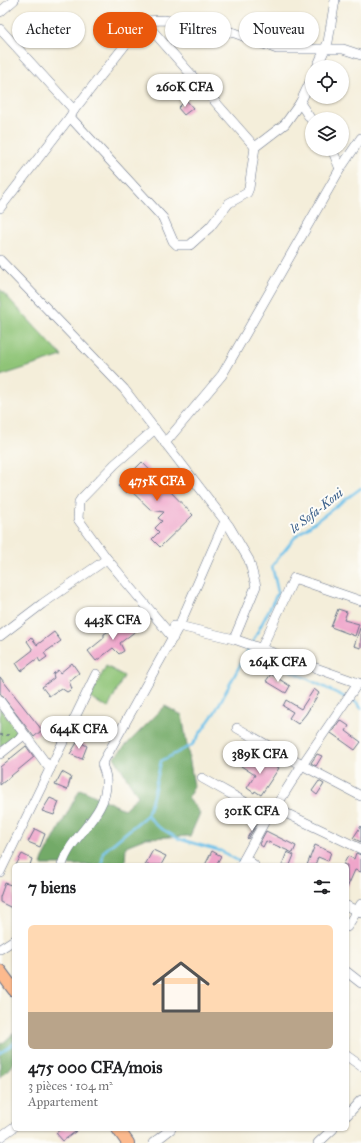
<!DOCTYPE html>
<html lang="fr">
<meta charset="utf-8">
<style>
body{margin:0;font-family:"IM FELL Great Primer",serif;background:#f2f2f2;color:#202124;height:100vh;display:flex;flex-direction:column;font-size:15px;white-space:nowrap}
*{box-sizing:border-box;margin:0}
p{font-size:13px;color:#757577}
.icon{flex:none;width:22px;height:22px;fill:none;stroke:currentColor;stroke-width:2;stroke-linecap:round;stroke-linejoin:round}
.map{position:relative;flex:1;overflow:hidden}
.side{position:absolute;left:12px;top:863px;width:337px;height:268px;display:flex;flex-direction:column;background:#fff;border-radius:6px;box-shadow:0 1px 3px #0004}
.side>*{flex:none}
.banner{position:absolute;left:12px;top:12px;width:337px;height:36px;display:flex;gap:8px}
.buttons{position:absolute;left:305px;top:60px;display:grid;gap:8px}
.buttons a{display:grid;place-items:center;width:44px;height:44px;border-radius:50%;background:#fff;box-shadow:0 1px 3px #0004;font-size:20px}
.price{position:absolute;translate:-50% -34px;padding:0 9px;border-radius:14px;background:#fff;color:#222;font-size:13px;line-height:26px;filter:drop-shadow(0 1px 2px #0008)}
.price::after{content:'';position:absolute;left:50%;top:24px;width:12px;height:9px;margin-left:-6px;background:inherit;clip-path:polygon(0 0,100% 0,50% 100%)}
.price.on{background:#ea580c;color:#fff}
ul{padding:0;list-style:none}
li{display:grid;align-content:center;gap:8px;height:212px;padding:0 16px}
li+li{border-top:1px solid #e0e0e0}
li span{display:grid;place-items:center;height:124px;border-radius:6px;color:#555}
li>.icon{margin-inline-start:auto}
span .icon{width:72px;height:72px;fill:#fffc;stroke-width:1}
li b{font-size:17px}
h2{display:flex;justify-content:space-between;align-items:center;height:48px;padding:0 16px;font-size:17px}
.tag{padding:0 14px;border-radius:18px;background:#fff;box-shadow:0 1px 3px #0004;font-size:14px;line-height:36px}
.tag.on{background:#ea580c;color:#fff}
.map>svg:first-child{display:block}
.green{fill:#8fc477;stroke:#557a6a}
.forest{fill:#73aa68;stroke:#476c63}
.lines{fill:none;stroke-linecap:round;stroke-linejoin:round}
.stream{stroke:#6fc2eb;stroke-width:2.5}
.building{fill:#efa5ca}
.minor-casing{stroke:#677289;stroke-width:10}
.major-casing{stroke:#677289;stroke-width:14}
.path{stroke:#677289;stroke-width:1.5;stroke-dasharray:3 3;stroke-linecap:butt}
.minor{stroke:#fff;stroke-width:9}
.major{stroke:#fcba8e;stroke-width:12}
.labels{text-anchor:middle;stroke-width:4;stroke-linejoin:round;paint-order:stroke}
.water-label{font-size:13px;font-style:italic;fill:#345b88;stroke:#fdfcf7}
</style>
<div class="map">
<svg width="361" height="1143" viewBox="0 0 361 1143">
<rect width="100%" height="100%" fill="#fdfcf7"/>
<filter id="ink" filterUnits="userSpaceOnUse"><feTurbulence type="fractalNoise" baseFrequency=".025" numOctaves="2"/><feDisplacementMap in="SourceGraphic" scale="8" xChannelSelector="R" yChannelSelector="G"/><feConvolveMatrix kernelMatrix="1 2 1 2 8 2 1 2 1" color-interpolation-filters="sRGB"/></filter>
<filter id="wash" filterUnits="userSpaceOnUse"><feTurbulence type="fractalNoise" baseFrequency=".012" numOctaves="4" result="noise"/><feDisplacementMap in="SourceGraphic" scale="16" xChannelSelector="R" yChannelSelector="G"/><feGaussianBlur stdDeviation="0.9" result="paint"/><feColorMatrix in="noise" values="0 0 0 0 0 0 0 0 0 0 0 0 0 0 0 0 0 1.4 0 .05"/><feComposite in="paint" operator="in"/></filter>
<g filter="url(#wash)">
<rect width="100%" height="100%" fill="#f4eeda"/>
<g class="green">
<path d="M0 289 62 356 0 376Z"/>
<path d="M106 666 124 676 108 708 90 698Z"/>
<path d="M0 708 18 732 0 747Z"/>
</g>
<g class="forest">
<path d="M165 706 182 715 194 786 188 798 200 813 190 836 146 838 126 846 125 865H41L43 859 80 789 124 809 138 796 114 757Z"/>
<path d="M14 1033V1063L0 1078V1044L4 1042Z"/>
</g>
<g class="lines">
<g class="stream">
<path d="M252 643 278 592 272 566 296 536 361 488"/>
<path d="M248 650 357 703 361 708"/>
<path d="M147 815 157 826 179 839 221 851 240 862"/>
<path d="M102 865 103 852 147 815 153 796 161 761 192 745 215 712 249 648"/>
<path d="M0 1053 14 1043"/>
</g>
</g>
<g id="blocks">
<g class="building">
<path d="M186 100 193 108 184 115 178 108Z"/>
<path d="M142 462 193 515 160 547 152 539 159 532 155 528 162 521 158 518 164 512 151 510 129 489 125 493 118 486Z"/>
<path d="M338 609 347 612 344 620 359 624 355 636 331 627Z"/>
<path d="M129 620 137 630 120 643 124 651 119 654 113 648 96 661 88 651 104 638V634L109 631 112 633Z"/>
<path d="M360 628H361V648L354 646Z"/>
<path d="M54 632 61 641 44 653 47 657 40 662 38 658 21 671 16 663 33 650 27 641 31 637 37 645Z"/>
<path d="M72 663 79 673 69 681 72 689 67 692 61 688 49 696 42 687 54 678 53 674 58 670 60 673Z"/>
<path d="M271 674 290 686 286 693 266 681Z"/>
<path d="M0 677 42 730 34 737 0 693Z"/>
<path d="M314 689 319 693 306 714 298 724 289 718 293 712 283 706 286 700 301 709Z"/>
<path d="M340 720 349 726 346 731 361 742 355 750 331 733Z"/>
<path d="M78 741 87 746 82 759 70 754Z"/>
<path d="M26 746 34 757 0 785V767Z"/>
<path d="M317 754 322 756 316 766 311 763Z"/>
<path d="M247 756 264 767 268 761 279 768 261 795 255 791 254 793 247 788 255 775 241 766Z"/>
<path d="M62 772 71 777 67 790 55 785Z"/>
<path d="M319 781 324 784 317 795 312 791Z"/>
<path d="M50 798 59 802 54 815 42 811Z"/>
<path d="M255 824 256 825 248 839 247 838Z"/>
<path d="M361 826V842L353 838Z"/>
<path d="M35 829 45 834 40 847 28 842Z"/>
<path d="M266 831 296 846 293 853 266 841 263 847 259 844Z"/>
<path d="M315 845 331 852 328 861 318 857 315 865H307Z"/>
<path d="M153 850 166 856 161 865H145Z"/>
<path d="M212 851 221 856 216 865H205Z"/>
<path d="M287 852 294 855 290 865H282Z"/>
<path d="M356 853 361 855V872L355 870 347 888V865H343L348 856 354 859Z"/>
<path d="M22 854 32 859 30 865H16Z"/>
<path d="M5 883 14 886V904L12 908 0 902V897Z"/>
<path d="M61 1129H79L63 1141 56 1133Z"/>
</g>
</g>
</g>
<g filter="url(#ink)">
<use href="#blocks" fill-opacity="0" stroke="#677289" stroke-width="1"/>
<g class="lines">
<g class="minor-casing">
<g id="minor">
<path d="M0 12 14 0"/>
<path d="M144 21 255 147"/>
<path d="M0 29 74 110"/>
<path d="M317 67 328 42 335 0"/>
<path d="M300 103 312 121"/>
<path d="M70 117 163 218 173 241 177 245H190L210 227 229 203 247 193 249 188 255 147 285 124 300 103 312 78"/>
<path d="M332 149 340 169"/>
<path d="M0 208 70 117 74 110 144 21 164 20 235 33 277 49H343L361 55"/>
<path d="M0 260 124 389 229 526 249 560 256 586 234 639"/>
<path d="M155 429 115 464 81 499 79 502 78 519 107 559 173 638"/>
<path d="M165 443 222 375 340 169 361 138"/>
<path d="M174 626H179L234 639 361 684"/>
<path d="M0 636 42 604 107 559"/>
<path d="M261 649 294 578 361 601"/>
<path d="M0 701 50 769"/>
<path d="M237 728 302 765 361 796"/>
<path d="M0 754 24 735"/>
<path d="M202 778 268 815"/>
<path d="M275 808 361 849"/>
<path d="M245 858 254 865"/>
<path d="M62 865C71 834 109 815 106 779 106 774 103 768 102 764L179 626 225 521"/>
<path d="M241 865 268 815 275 808 302 765 358 683"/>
<path d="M0 872 96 674"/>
<path d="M347 906 361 913"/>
<path d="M347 927 361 904"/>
<path d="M0 949 14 940"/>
<path d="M347 972 361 983"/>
<path d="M347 1056 361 1066"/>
<path d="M347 1115 361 1100"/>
<path d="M0 1137 14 1127"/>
<path d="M153 1143 171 1129"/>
<path d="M318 1143 333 1129"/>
</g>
</g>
<g class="major-casing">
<g id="major">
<path d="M0 971 14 990"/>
<path d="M118 1129 128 1143"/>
</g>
</g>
<path class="path" d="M0 735H10"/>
<use href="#minor" class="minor"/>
<use href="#major" class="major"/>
</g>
</g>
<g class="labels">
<g class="water-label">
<text transform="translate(316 510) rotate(-38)" y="5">le Sofa-Koni</text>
</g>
</g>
</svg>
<div class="buttons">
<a><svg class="icon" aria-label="locate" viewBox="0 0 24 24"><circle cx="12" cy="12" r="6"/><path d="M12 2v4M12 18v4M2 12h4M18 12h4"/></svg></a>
<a><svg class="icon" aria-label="layers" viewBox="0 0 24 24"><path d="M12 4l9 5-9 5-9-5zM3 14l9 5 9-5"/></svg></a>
</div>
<b class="price" style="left:185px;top:108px">260K CFA</b>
<b class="price on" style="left:157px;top:502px">475K CFA</b>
<b class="price" style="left:113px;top:641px">443K CFA</b>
<b class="price" style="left:278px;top:683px">264K CFA</b>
<b class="price" style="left:79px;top:750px">644K CFA</b>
<b class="price" style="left:260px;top:775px">389K CFA</b>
<b class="price" style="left:252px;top:832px">301K CFA</b>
<div class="banner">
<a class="tag">Acheter</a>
<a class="tag on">Louer</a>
<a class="tag">Filtres</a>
<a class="tag">Nouveau</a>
</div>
<section class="side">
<h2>7 biens<svg class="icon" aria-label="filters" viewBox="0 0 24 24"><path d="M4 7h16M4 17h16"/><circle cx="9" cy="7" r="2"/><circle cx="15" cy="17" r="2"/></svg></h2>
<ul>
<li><span style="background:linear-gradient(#ffd9b3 70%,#b9a48a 0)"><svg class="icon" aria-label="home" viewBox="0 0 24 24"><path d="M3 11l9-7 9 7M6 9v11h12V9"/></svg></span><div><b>475 000 CFA/mois</b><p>3 pièces · 104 m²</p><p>Appartement</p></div></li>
</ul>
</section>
</div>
